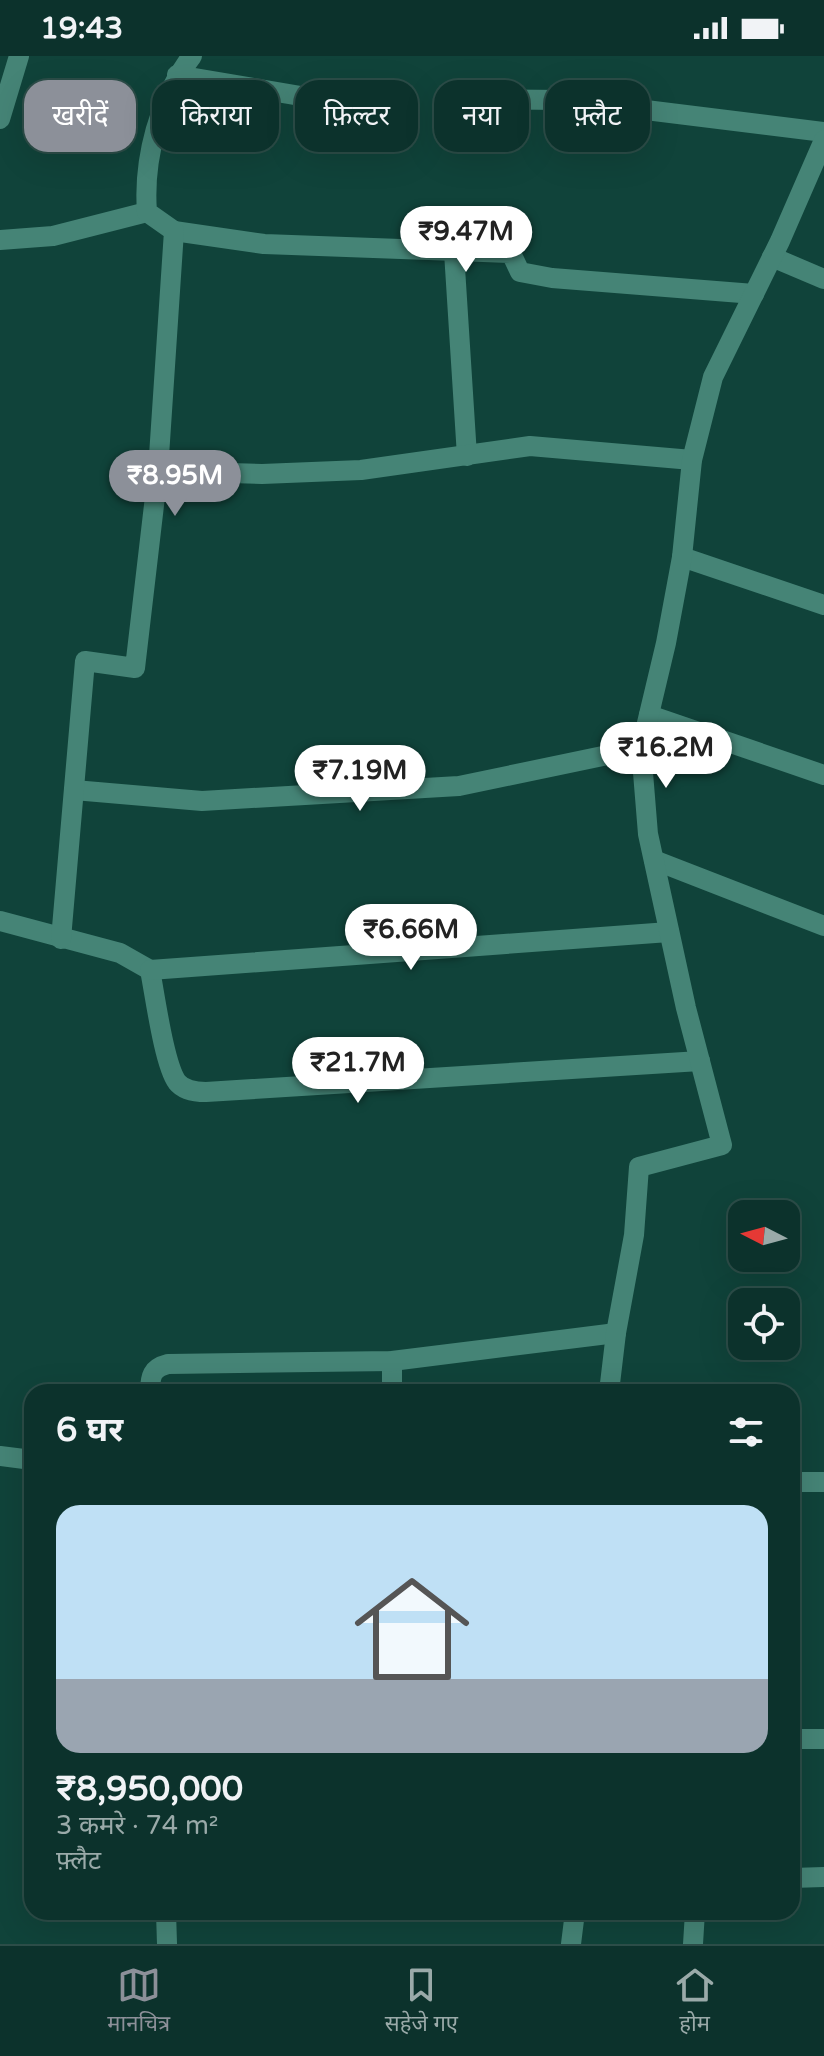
<!DOCTYPE html>
<html lang="hi">
<meta charset="utf-8">
<style>
body{margin:0;font-family:"Varela Round","Noto Sans Devanagari",sans-serif;background:#153a34;color:#f1f3f6;height:100vh;display:flex;flex-direction:column;font-size:30px;white-space:nowrap}
*{box-sizing:border-box;margin:0}
p{font-size:26px;color:#9aaaa9}
.icon{flex:none;width:44px;height:44px;fill:none;stroke:currentColor;stroke-width:2;stroke-linecap:round;stroke-linejoin:round}
.map{position:relative;flex:1;overflow:hidden}
.details{position:absolute;left:24px;top:1328px;width:776px;height:536px;display:flex;flex-direction:column;background:#0c322c;border-radius:24px;box-shadow:0 8px 32px #0002,0 0 0 2px #2c4d48}
.details>*{flex:none}
.guide{position:absolute;left:24px;top:24px;width:776px;height:72px;display:flex;gap:16px}
.needle{width:52px;rotate:276deg}
.buttons{position:absolute;left:728px;top:1144px;display:grid;gap:16px}
.buttons a{display:grid;place-items:center;width:72px;height:72px;border-radius:16px;background:#0c322c;box-shadow:0 8px 32px #0002,0 0 0 2px #2c4d48;font-size:40px}
.price{position:absolute;translate:-50% -68px;padding:0 18px;border-radius:28px;background:#fff;color:#222;font-size:26px;line-height:52px;filter:drop-shadow(0 2px 4px #0008)}
.price::after{content:'';position:absolute;left:50%;top:48px;width:24px;height:18px;margin-left:-12px;background:inherit;clip-path:polygon(0 0,100% 0,50% 100%)}
.price.active{background:#8c9099;color:#fff}
ul{padding:0;list-style:none}
li{display:grid;align-content:center;gap:16px;height:424px;padding:0 32px}
li+li{border-top:2px solid #2c4d48}
li span{display:grid;place-items:center;height:248px;border-radius:24px;color:#555}
li>.icon{margin-inline-start:auto}
span .icon{width:144px;height:144px;fill:#fffc;stroke-width:1}
li b{font-size:34px}
h2{display:flex;justify-content:space-between;align-items:center;height:96px;padding:0 32px;font-size:34px}
.pill{padding:0 28px;border-radius:24px;background:#0c322c;box-shadow:0 8px 32px #0002,0 0 0 2px #2c4d48;font-size:28px;line-height:72px}
.pill.active{background:#8c9099;color:#fff}
.status{display:flex;justify-content:space-between;align-items:center;height:56px;padding:0 40px;background:#0c322c;direction:ltr}
.status svg{height:22px;fill:currentColor}
.menu{display:flex;justify-content:space-around;align-items:center;height:112px;border-top:2px solid #2c4d48;background:#0c322c;font-size:22px;color:#9aaaa9}
.menu a{display:grid;justify-items:center;gap:4px}
.menu .active{color:#8c9099}
.map>svg:first-child{display:block}
.lines{fill:none;stroke-linecap:round;stroke-linejoin:round}
.street{stroke:#458476;stroke-width:20}
</style>
<div class="status"><b>19:43</b><svg viewBox="0 0 49 12"><path d="M0 12V9h3v3zM5 12V6h3v6zM10 12V3h3v9zM15 12V0h3v12zM26 1h20v11H26zM47 4h2v5h-2z"/></svg></div>
<div class="map">
<svg width="824" height="1888" viewBox="0 0 824 1888">
<rect width="100%" height="100%" fill="#10433a"/>
<g class="lines">
<g class="street">
<path d="M177 19 395 56"/>
<path d="M447 43 565 44 824 76"/>
<path d="M0 63 19 0"/>
<path d="M174 175 264 188 511 197 520 216 552 222 754 238"/>
<path d="M0 184 53 180 147 156"/>
<path d="M454 196 467 400"/>
<path d="M772 201 824 223"/>
<path d="M158 415 262 418 361 414 530 390 692 404"/>
<path d="M682 501 824 549"/>
<path d="M649 659 824 719"/>
<path d="M74 734 202 745 459 730 641 692"/>
<path d="M654 804 824 870"/>
<path d="M0 865 120 897 150 914C155 939 164 1008 177 1026 184 1035 196 1036 206 1036L700 1005"/>
<path d="M61 883 85 605 135 612 158 415 174 175 147 156C143 103 159 42 192 0"/>
<path d="M150 914 669 876"/>
<path d="M392 1305V1336"/>
<path d="M150 1336C150 1320 152 1312 168 1308L392 1305 616 1277"/>
<path d="M609 1336 616 1277 634 1179 639 1111 722 1089 686 952 648 778 641 692 666 587 682 501 692 404 713 321 780 185 824 84"/>
<path d="M0 1400 32 1404"/>
<path d="M792 1426H824"/>
<path d="M792 1683H824"/>
<path d="M792 1822 824 1821"/>
<path d="M166 1856 167 1888"/>
<path d="M571 1888 575 1856"/>
<path d="M693 1888 695 1856"/>
</g>
</g>
</svg>
<div class="buttons">
<a><svg class="needle" viewBox="-14 -14 28 28"><path d="M0-13l5 13h-10z" fill="#e53935"/><path d="M0 13l5-13h-10z" fill="#9aaaa9"/></svg></a>
<a><svg class="icon" aria-label="locate" viewBox="0 0 24 24"><circle cx="12" cy="12" r="6"/><path d="M12 2v4M12 18v4M2 12h4M18 12h4"/></svg></a>
</div>
<b class="price" style="left:466px;top:218px">₹9.47M</b>
<b class="price active" style="left:175px;top:462px">₹8.95M</b>
<b class="price" style="left:666px;top:734px">₹16.2M</b>
<b class="price" style="left:360px;top:757px">₹7.19M</b>
<b class="price" style="left:411px;top:916px">₹6.66M</b>
<b class="price" style="left:358px;top:1049px">₹21.7M</b>
<div class="guide">
<a class="pill active">खरीदें</a>
<a class="pill">किराया</a>
<a class="pill">फ़िल्टर</a>
<a class="pill">नया</a>
<a class="pill">फ़्लैट</a>
</div>
<section class="details">
<h2>6 घर<svg class="icon" aria-label="filters" viewBox="0 0 24 24"><path d="M4 7h16M4 17h16"/><circle cx="9" cy="7" r="2"/><circle cx="15" cy="17" r="2"/></svg></h2>
<ul>
<li><span style="background:linear-gradient(#bfe0f5 70%,#9aa5b1 0)"><svg class="icon" aria-label="home" viewBox="0 0 24 24"><path d="M3 11l9-7 9 7M6 9v11h12V9"/></svg></span><div><b>₹8,950,000</b><p>3 कमरे · 74 m²</p><p>फ़्लैट</p></div></li>
</ul>
</section>
</div>
<nav class="menu">
<a class="active"><svg class="icon" aria-label="map" viewBox="0 0 24 24"><path d="M3 6l6-2 6 2 6-2v14l-6 2-6-2-6 2zM9 4v14M15 6v14"/></svg>मानचित्र</a>
<a><svg class="icon" aria-label="saved" viewBox="0 0 24 24"><path d="M7 4h10v16l-5-4-5 4z"/></svg>सहेजे गए</a>
<a><svg class="icon" aria-label="home" viewBox="0 0 24 24"><path d="M3 11l9-7 9 7M6 9v11h12V9"/></svg>होम</a>
</nav>
